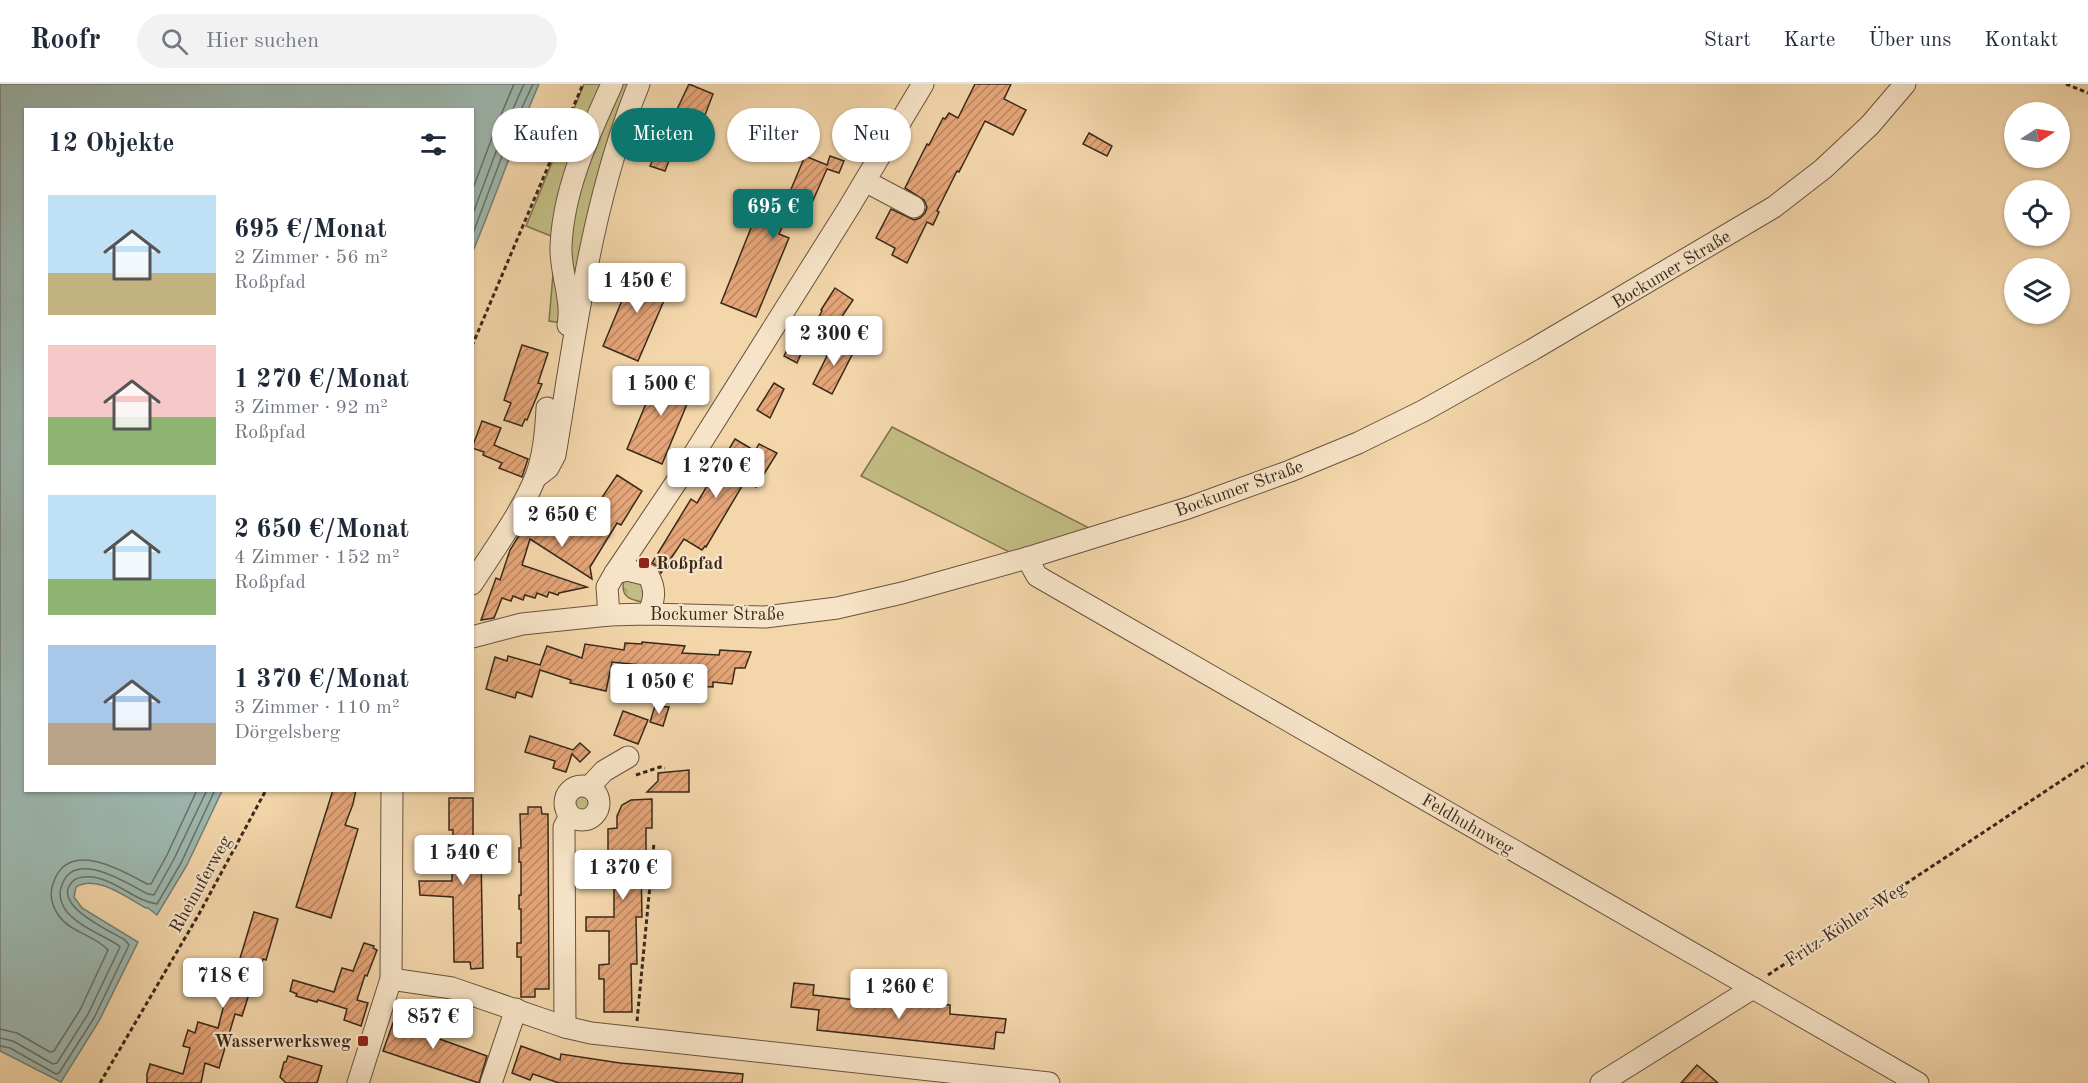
<!DOCTYPE html>
<html lang="de">
<meta charset="utf-8">
<style>
body{margin:0;font-family:"Old Standard TT",serif;background:#f2f2f3;color:#1f2937;height:100vh;display:flex;flex-direction:column;font-size:22px;white-space:nowrap}
*{box-sizing:border-box;margin:0}
p{font-size:20px;color:#747a83}
.icon{flex:none;width:33px;height:33px;fill:none;stroke:currentColor;stroke-width:2;stroke-linecap:round;stroke-linejoin:round}
.map{position:relative;flex:1;overflow:hidden}
.sheet{position:absolute;left:24px;top:24px;width:450px;height:684px;display:flex;flex-direction:column;background:#fff;border-radius:0px;box-shadow:0 2px 4px #0004}
.sheet>*{flex:none}
.hud{position:absolute;left:492px;top:24px;width:570px;height:54px;display:flex;gap:12px}
.needle{width:39px;rotate:78deg}
.fabs{position:absolute;left:2004px;top:18px;display:grid;gap:12px}
.fabs a{display:grid;place-items:center;width:66px;height:66px;border-radius:50%;background:#fff;box-shadow:0 2px 4px #0004;font-size:30px}
.price{position:absolute;translate:-50% -51px;padding:0 14px;border-radius:6px;background:#fff;color:#222;font-size:20px;line-height:39px;filter:drop-shadow(0 2px 3px #0008)}
.price::after{content:'';position:absolute;left:50%;top:36px;width:18px;height:14px;margin-left:-9px;background:inherit;clip-path:polygon(0 0,100% 0,50% 100%)}
.price.active{background:#0f766e;color:#fff}
ul{padding:0;list-style:none}
li{display:flex;align-items:center;gap:18px;height:150px;padding:0 24px}
li span{display:grid;place-items:center;flex:none;width:168px;height:120px;border-radius:0px;color:#555}
li>.icon{margin-inline-start:auto}
span .icon{width:72px;height:72px;fill:#fffc;stroke-width:1}
li b{font-size:26px}
h2{display:flex;justify-content:space-between;align-items:center;height:72px;padding:0 24px;font-size:26px}
.chip{padding:0 21px;border-radius:27px;background:#fff;box-shadow:0 2px 4px #0004;font-size:21px;line-height:54px}
.chip.active{background:#0f766e;color:#fff}
header{display:flex;align-items:center;gap:36px;box-sizing:border-box;height:84px;padding:0 30px;background:#fff;border-bottom:2px solid #e0e1e3}
header strong{font-size:28px}
nav{display:flex;gap:33px;margin-inline-start:auto;font-size:21px}
.search{width:420px;height:54px;background:#f2f2f3;display:flex;align-items:center;gap:15px;box-sizing:border-box;padding:0 21px;border-radius:33px;color:#747a83;font-size:22px}
.map>svg:first-child{display:block}
.green{fill:#c3bc83;stroke:#7e724e;stroke-width:1.5}
.forest{fill:url(#forest-crowns);stroke:#7e724e;stroke-width:1.5}
.water{fill:#9db8b0;stroke:#757f74;stroke-width:1.5}
.lines{fill:none;stroke-linecap:round;stroke-linejoin:round}
.shore{stroke:#6a7065;stroke-width:1.5}
.building{fill:url(#building-hatch);stroke:#38291a;stroke-width:1.5}
.minor-casing{stroke:#67543e;stroke-width:23}
.path{stroke:#38291a;stroke-width:3;stroke-dasharray:4.5 3;stroke-linecap:butt}
.minor{stroke:#f7e4c8;stroke-width:21}
.poi-dot{fill:#8f2418;stroke:#f7e4c8;stroke-width:2}
.labels{text-anchor:middle;stroke-width:4.5;stroke-linejoin:round;paint-order:stroke}
.street-label{font-size:18px;fill:#38291a;stroke:#f7e4c8}
.poi-label{font-size:18px;font-weight:bold;fill:#38291a;stroke:#f7e4c8;text-anchor:start}
</style>
<header>
<strong>Roofr</strong>
<div class="search"><svg class="icon" aria-label="search" viewBox="0 0 24 24"><circle cx="10" cy="10" r="6"/><path d="M15 15l6 6"/></svg>Hier suchen</div>
<nav><a>Start</a><a>Karte</a><a>Über uns</a><a>Kontakt</a></nav>
</header>
<div class="map">
<svg width="2088" height="999" viewBox="0 0 2088 999">
<defs>
<pattern id="forest-crowns" width="20" height="18" patternUnits="userSpaceOnUse" patternTransform="scale(1.5)"><rect width="20" height="18" fill="#c3bc83"/><path d="M2 6a3 3 0 1 1 6 0M12 15a3 3 0 1 1 6 0" fill="none" stroke="#9f996a"/></pattern>
<pattern id="building-hatch" width="6" height="6" patternUnits="userSpaceOnUse" patternTransform="scale(1.5)"><rect width="6" height="6" fill="#e5a578"/><path d="M-1 1l2-2M0 6l6-6M5 7l2-2" fill="none" stroke="#bb8662"/></pattern>
</defs>
<rect width="100%" height="100%" fill="#f3d6aa"/>
<filter id="stains"><feTurbulence type="fractalNoise" baseFrequency=".00333" numOctaves="4"/><feColorMatrix values="0 0 0 0 .2 0 0 0 0 .09 0 0 0 0 .02 0 0 0 .5 -.17"/></filter>
<radialGradient id="worn" r=".72"><stop offset=".6" stop-color="#630" stop-opacity="0"/><stop offset="1" stop-color="#630" stop-opacity=".3"/></radialGradient>
<g class="green">
<path d="M584 0H634L573 241 549 237 556 154 526 142Z"/>
<path d="M892 343 1097 448 1019 473 861 392Z"/>
<circle cx="582" cy="720" r="9"/>
</g>
<path class="forest" d="M624 496H639L646 506 643 518C629 516 620 512 624 496Z"/>
<path class="water" d="M0 0H539C515 55 496 112 473 167L472 26H26V706L222 707 187 781 157 831 148 824H146C127 814 97 790 76 803L74 813 82 824 138 858 99 937 61 998 0 967Z"/>
<g class="lines">
<g class="shore">
<path d="M472 107 498 38 514 0"/>
<path d="M472 132 506 41 524 0"/>
<path d="M472 152 513 43 533 0"/>
<path d="M0 945 17 949 50 968 54 967 80 926 108 866C95 851 71 849 59 832 51 821 49 809 54 797 70 755 123 787 147 800H151L167 771 197 706"/>
<path d="M0 954 13 957 53 980 57 979 88 930 120 863 118 861C102 851 79 842 67 828 61 820 58 810 62 801 74 764 128 800 148 810L154 811 174 775 207 706"/>
<path d="M0 962 10 964 56 990 59 989 94 934 129 861 125 856C110 847 51 821 72 798 77 792 90 792 98 794 119 799 136 817 157 820L181 779 215 706"/>
</g>
</g>
<g class="building">
<path d="M689 0 713 10 705 31 702 29 695 48 671 38Z"/>
<path d="M975 0H1011L1004 15 1026 26 1013 51 985 37 959 88 957 87 937 127 939 128 933 141 927 138 907 179 892 171 895 164 876 154 891 125 914 136 920 134 925 129 927 123 924 116 905 104 927 60 929 61 943 34 945 35 949 29 958 34Z"/>
<path d="M1089 49 1112 62 1107 72 1083 60Z"/>
<path d="M656 69 670 74 665 87 650 82Z"/>
<path d="M805 72 827 81 830 72 844 77 839 89 827 85 806 132 790 125 779 150 789 154 756 233 721 219 753 139 760 142 771 116 784 122Z"/>
<path d="M636 183 672 198 638 277 603 262Z"/>
<path d="M835 204 853 216 833 246 817 236 822 227 821 226Z"/>
<path d="M796 248 808 254 797 279 784 272Z"/>
<path d="M835 256 854 267 832 310 813 300Z"/>
<path d="M522 261 548 269 538 299 542 300 527 336 525 335 522 342 504 336 511 319 504 316Z"/>
<path d="M660 286 695 301 662 380 627 365Z"/>
<path d="M774 299 784 305 770 334 757 326Z"/>
<path d="M482 337 501 344 494 361 528 375 522 393 499 384 502 379 483 371 484 368 472 364Z"/>
<path d="M735 355 755 367 759 360 777 369 756 403 745 397 706 463 705 462 702 466 684 455 661 489 656 481 652 479 691 415 697 419Z"/>
<path d="M617 391 642 407 621 441 617 439 590 483 592 495 530 455 522 481 587 503 559 509 558 511 549 508 547 513 537 509 535 514 525 511 523 516 513 512 511 517 502 514 494 534 481 536 496 494 500 496 510 466 533 429 546 437 548 434 571 449 590 421 595 424Z"/>
<path d="M642 558 685 562 682 569 719 571 720 566 751 568 745 584H735L732 600 713 598V603L679 601 684 588 640 584V581L612 578 606 607 570 599 571 596 540 586 532 613 517 608 515 614 486 605 495 573 507 577 508 572 540 581 547 562 582 574 585 560 624 566 625 559 642 560Z"/>
<path d="M655 622 669 623 663 642 650 638Z"/>
<path d="M623 627 648 636 638 660 614 651Z"/>
<path d="M530 652 573 666 580 659 590 668 580 678 572 670 566 688 553 684 555 677 525 668Z"/>
<path d="M689 686V708H647L658 697V689Z"/>
<path d="M333 706H356L353 720 345 741 358 745 331 834 296 823Z"/>
<path d="M449 714H473V761L478 763 479 772H481L483 884 471 885 470 878H454L453 813 420 811 419 797H452L453 746H449Z"/>
<path d="M652 715V744H646V780H641L642 833H636L637 880H631L632 928H604V895H599V881L609 880V847H586V833H614V795H586L585 781 608 780V745L617 744V732L622 721 631 716Z"/>
<path d="M528 723H541L542 730H548L549 905H535V913H521V873H517V859H521V825H519V811H521V778H519V764H521L520 730H528Z"/>
<path d="M254 828 278 835 266 876 263 875 253 908 250 907 242 932 235 930 219 984 205 979 201 999H147V990L150 980 183 990 190 964 183 962 188 946 195 949 198 938 218 944 229 901 226 900 229 889 235 891Z"/>
<path d="M364 859 374 862 373 864 377 866 367 892 365 891 357 916 368 919 361 942 344 936 347 925 318 916 317 918 296 912 297 910 290 907 293 896 334 908 342 884 353 887Z"/>
<path d="M794 899 814 901 813 911 856 916 855 920 883 923 884 915 950 921V930L1006 935 1004 949 996 948 994 965 817 946 819 926 791 923Z"/>
<path d="M415 923 427 927 420 948 487 972 479 999 383 967 393 939 407 944Z"/>
<path d="M521 962 560 976 561 970 620 979 743 990 742 999H559L533 990 530 996 512 989Z"/>
<path d="M288 972 322 982 317 999H286L280 993 284 978H286Z"/>
<path d="M1697 981 1718 999H1681Z"/>
</g>
<g class="lines">
<g class="minor-casing">
<g id="minor">
<path d="M865 97 914 123"/>
<path d="M568 241C573 215 560 189 561 163 563 105 589 51 612 0"/>
<path d="M536 393 548 384 555 371C576 247 591 118 639 0"/>
<path d="M1027 474 1037 492 1918 999"/>
<path d="M615 489 627 486 648 491C656 505 655 515 648 530"/>
<path d="M472 500C494 465 521 430 536 392 544 371 546 346 547 324"/>
<path d="M609 531 607 503 615 489 677 397 848 125 923 0"/>
<path d="M472 553 522 540 609 531 648 530 765 533 837 524 902 509 1027 474 1188 424 1290 387 1358 359 1423 327 1532 266 1774 123 1823 85 1870 41 1905 0"/>
<circle cx="582" cy="719" r="17"/>
<path d="M589 703 604 687 628 673"/>
<path d="M391 895 452 904 565 943 591 949 1049 999"/>
<path d="M565 943 564 743 570 732"/>
<path d="M358 999 391 895 392 706"/>
<path d="M491 999 516 925"/>
<path d="M1601 999 1753 904"/>
</g>
</g>
<g class="path">
<path d="M2066 0 2088 9"/>
<path d="M472 262 583 0"/>
<path d="M636 691 660 683 665 684"/>
<path d="M1768 891 2088 679"/>
<path d="M637 937 654 759"/>
<path d="M100 999 199 830 266 706"/>
</g>
<use href="#minor" class="minor"/>
</g>
<g class="poi-dot">
<rect x="638" y="473" width="12" height="12" rx="3"/>
<rect x="357" y="951" width="12" height="12" rx="3"/>
</g>
<g class="labels">
<g class="street-label">
<text transform="translate(1671 185) rotate(-31)" y="6">Bockumer Straße</text>
<text transform="translate(1239 404) rotate(-20)" y="6">Bockumer Straße</text>
<text x="717" y="536">Bockumer Straße</text>
<text transform="translate(1468 740) rotate(30)" y="6">Feldhuhnweg</text>
<text transform="translate(200 800) rotate(-61)" y="6">Rheinuferweg</text>
<text transform="translate(1845 840) rotate(-33)" y="6">Fritz-Köhler-Weg</text>
</g>
<g class="poi-label">
<text x="656" y="485">Roßpfad</text>
<text x="351" y="963" text-anchor="end">Wasserwerksweg</text>
</g>
</g>
<rect width="100%" height="100%" filter="url(#stains)"/>
<rect width="100%" height="100%" fill="url(#worn)"/>
</svg>
<div class="fabs">
<a><svg class="needle" viewBox="-14 -14 28 28"><path d="M0-13l5 13h-10z" fill="#e53935"/><path d="M0 13l5-13h-10z" fill="#747a83"/></svg></a>
<a><svg class="icon" aria-label="locate" viewBox="0 0 24 24"><circle cx="12" cy="12" r="6"/><path d="M12 2v4M12 18v4M2 12h4M18 12h4"/></svg></a>
<a><svg class="icon" aria-label="layers" viewBox="0 0 24 24"><path d="M12 4l9 5-9 5-9-5zM3 14l9 5 9-5"/></svg></a>
</div>
<b class="price active" style="left:773px;top:156px">695 €</b>
<b class="price" style="left:637px;top:230px">1 450 €</b>
<b class="price" style="left:834px;top:283px">2 300 €</b>
<b class="price" style="left:661px;top:333px">1 500 €</b>
<b class="price" style="left:716px;top:415px">1 270 €</b>
<b class="price" style="left:562px;top:464px">2 650 €</b>
<b class="price" style="left:659px;top:631px">1 050 €</b>
<b class="price" style="left:463px;top:802px">1 540 €</b>
<b class="price" style="left:623px;top:817px">1 370 €</b>
<b class="price" style="left:223px;top:925px">718 €</b>
<b class="price" style="left:899px;top:936px">1 260 €</b>
<b class="price" style="left:433px;top:966px">857 €</b>
<div class="hud">
<a class="chip">Kaufen</a>
<a class="chip active">Mieten</a>
<a class="chip">Filter</a>
<a class="chip">Neu</a>
</div>
<section class="sheet">
<h2>12 Objekte<svg class="icon" aria-label="filters" viewBox="0 0 24 24"><path d="M4 7h16M4 17h16"/><circle cx="9" cy="7" r="2"/><circle cx="15" cy="17" r="2"/></svg></h2>
<ul>
<li><span style="background:linear-gradient(#bfe0f5 65%,#c2b280 0)"><svg class="icon" aria-label="home" viewBox="0 0 24 24"><path d="M3 11l9-7 9 7M6 9v11h12V9"/></svg></span><div><b>695 €/Monat</b><p>2 Zimmer · 56 m²</p><p>Roßpfad</p></div></li>
<li><span style="background:linear-gradient(#f6c9c9 60%,#8fb573 0)"><svg class="icon" aria-label="home" viewBox="0 0 24 24"><path d="M3 11l9-7 9 7M6 9v11h12V9"/></svg></span><div><b>1 270 €/Monat</b><p>3 Zimmer · 92 m²</p><p>Roßpfad</p></div></li>
<li><span style="background:linear-gradient(#bfe0f5 70%,#8fb573 0)"><svg class="icon" aria-label="home" viewBox="0 0 24 24"><path d="M3 11l9-7 9 7M6 9v11h12V9"/></svg></span><div><b>2 650 €/Monat</b><p>4 Zimmer · 152 m²</p><p>Roßpfad</p></div></li>
<li><span style="background:linear-gradient(#a9c7e8 65%,#b9a48a 0)"><svg class="icon" aria-label="home" viewBox="0 0 24 24"><path d="M3 11l9-7 9 7M6 9v11h12V9"/></svg></span><div><b>1 370 €/Monat</b><p>3 Zimmer · 110 m²</p><p>Dörgelsberg</p></div></li>
</ul>
</section>
</div>
